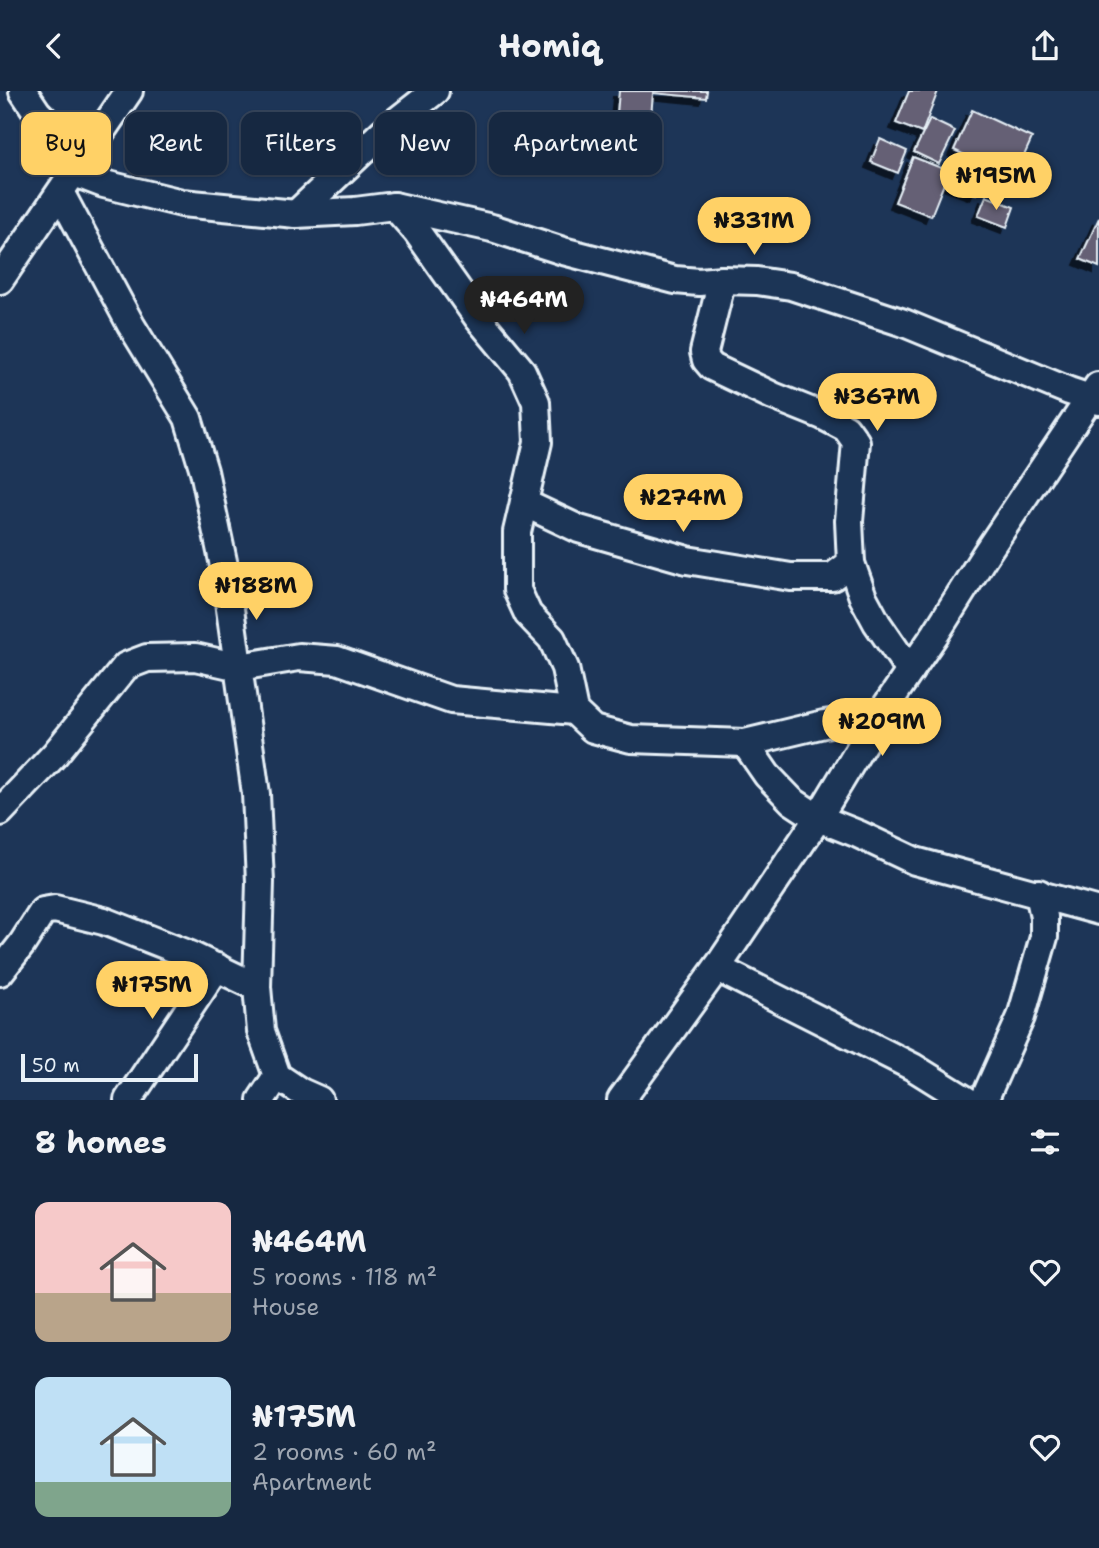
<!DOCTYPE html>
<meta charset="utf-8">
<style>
body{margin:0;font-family:"Shantell Sans",sans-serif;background:#23344c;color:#f1f3f6;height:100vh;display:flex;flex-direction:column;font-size:26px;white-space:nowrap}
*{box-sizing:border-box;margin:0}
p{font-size:23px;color:#9ea6b1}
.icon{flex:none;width:38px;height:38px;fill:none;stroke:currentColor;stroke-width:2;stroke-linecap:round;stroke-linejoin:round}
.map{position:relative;height:1009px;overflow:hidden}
.drawer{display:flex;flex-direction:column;background:#162841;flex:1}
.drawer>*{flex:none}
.hud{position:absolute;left:21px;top:21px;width:700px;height:63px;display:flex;gap:14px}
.scale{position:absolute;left:21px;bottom:18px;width:177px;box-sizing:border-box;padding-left:7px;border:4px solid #e8f1f8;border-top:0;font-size:19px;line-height:24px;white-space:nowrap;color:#e8f1f8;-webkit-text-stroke:5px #1d3557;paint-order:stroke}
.price{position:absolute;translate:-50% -60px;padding:0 16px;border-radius:24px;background:#ffd166;color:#111;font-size:23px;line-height:46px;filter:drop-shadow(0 2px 4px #0008)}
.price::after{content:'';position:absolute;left:50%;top:42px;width:21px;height:16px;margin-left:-10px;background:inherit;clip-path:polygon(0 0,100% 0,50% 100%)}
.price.current{background:#222;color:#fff}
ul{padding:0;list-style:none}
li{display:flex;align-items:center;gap:21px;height:175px;padding:0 35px}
li span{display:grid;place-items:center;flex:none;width:196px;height:140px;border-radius:14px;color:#555}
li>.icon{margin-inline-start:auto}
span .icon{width:84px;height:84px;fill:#fffc;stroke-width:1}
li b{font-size:30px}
h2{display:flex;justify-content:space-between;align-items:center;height:84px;padding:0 35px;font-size:30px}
.tag{padding:0 24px;border-radius:14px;background:#162841;box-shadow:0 2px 5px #0004,0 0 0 2px #35445a;font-size:24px;line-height:63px}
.tag.current{background:#ffd166;color:#111}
header{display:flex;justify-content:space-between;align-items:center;height:91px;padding:0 35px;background:#162841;font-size:32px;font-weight:700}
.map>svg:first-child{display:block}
.building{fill:#656074;stroke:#e8f1f8;stroke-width:2;filter:url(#shadow)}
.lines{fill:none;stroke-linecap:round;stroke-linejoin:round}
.minor-casing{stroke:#e8f1f8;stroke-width:32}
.minor{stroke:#1d3557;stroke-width:26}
</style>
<header><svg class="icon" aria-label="back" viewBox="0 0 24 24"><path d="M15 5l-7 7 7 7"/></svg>Homiq<svg class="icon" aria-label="share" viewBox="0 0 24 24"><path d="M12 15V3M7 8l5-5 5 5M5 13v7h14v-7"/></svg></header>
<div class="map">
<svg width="1099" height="1009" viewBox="0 0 1099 1009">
<defs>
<filter id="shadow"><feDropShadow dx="-6" dy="6" stdDeviation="0" flood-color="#0009"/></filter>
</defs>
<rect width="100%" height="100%" fill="#1d3557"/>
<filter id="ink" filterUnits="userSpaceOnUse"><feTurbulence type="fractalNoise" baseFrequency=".0143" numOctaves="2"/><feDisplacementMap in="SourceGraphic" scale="14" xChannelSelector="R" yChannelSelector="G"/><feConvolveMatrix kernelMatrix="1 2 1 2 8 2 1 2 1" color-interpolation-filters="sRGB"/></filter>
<g filter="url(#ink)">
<g class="building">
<path d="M619 0H707L706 7 653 2 651 26 617 23Z"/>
<path d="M909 0H938L922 42 896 32Z"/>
<path d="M972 19 1032 47 1014 87 954 59Z"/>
<path d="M930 28 955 40 939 73 914 61Z"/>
<path d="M880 48 907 60 898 82 871 71Z"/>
<path d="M913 66 949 80 931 125 895 111Z"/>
<path d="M953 74 983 85 976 103 946 92Z"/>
<path d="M986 105 1014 116 1007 136 978 125Z"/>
<path d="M1099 127V176L1080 168Z"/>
</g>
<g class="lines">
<g class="minor-casing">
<g id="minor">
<path d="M23 0 37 21 84 69"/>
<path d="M75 82 104 93 182 112 296 123 355 120 394 115 492 137 563 160 675 189 699 191 722 189 757 190 791 195 904 232 1069 300 1099 310"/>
<path d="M61 103 131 234 188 327 204 380 224 475 256 703 260 791 257 896 261 940 277 985 301 1001 319 1009"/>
<path d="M394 115 417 141 478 227 522 280 536 311 538 351 517 441V499L528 523 552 548 565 577 574 620 593 638 631 648 745 652 824 633 880 624"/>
<path d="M296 123 384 40 435 0"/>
<path d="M0 189 129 0"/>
<path d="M722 189 704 261 706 269 712 276 773 305 823 325 846 337 856 351 849 430 851 472 863 506 877 532 910 580"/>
<path d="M524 412 579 438 687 469 791 486H832L851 472"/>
<path d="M745 652 767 684 792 710 818 727 858 743 915 770 1099 820"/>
<path d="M0 721 55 663 126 575 147 567 195 566 239 576 299 566 337 569 451 609 574 620"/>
<path d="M717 877 913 976 966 1009"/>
<path d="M0 881 22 853 43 820 55 818 104 830 190 864 257 896"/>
<path d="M128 1009 217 876"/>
<path d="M261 1009 277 985"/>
<path d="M621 1009 721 871 818 727 880 624 936 542 985 464 1098 295"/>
<path d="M984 1009 1021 926 1044 846V826L1039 802"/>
</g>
</g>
<use href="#minor" class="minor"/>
</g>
</g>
</svg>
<div class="scale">50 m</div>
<b class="price" style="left:996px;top:121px">₦195M</b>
<b class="price" style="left:754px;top:166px">₦331M</b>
<b class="price current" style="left:524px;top:245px">₦464M</b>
<b class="price" style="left:877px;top:342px">₦367M</b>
<b class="price" style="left:683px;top:443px">₦274M</b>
<b class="price" style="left:256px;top:531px">₦188M</b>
<b class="price" style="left:882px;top:667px">₦209M</b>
<b class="price" style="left:152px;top:930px">₦175M</b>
<div class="hud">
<a class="tag current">Buy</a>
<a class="tag">Rent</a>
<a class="tag">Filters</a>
<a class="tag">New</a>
<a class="tag">Apartment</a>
</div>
</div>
<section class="drawer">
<h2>8 homes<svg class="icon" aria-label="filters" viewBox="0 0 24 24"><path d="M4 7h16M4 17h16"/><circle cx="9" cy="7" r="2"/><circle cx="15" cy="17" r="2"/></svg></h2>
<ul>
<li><span style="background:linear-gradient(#f6c9c9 65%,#b9a48a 0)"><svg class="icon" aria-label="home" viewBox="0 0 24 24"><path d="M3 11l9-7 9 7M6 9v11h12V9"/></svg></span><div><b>₦464M</b><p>5 rooms · 118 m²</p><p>House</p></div><svg class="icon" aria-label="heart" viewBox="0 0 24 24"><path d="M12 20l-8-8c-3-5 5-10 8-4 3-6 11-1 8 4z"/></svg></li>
<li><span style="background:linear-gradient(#bfe0f5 75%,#7fa58c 0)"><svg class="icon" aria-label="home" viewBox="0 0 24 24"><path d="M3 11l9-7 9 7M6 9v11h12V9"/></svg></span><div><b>₦175M</b><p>2 rooms · 60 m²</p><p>Apartment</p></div><svg class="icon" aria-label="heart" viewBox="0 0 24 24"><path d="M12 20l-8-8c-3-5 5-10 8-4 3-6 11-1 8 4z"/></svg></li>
</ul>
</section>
